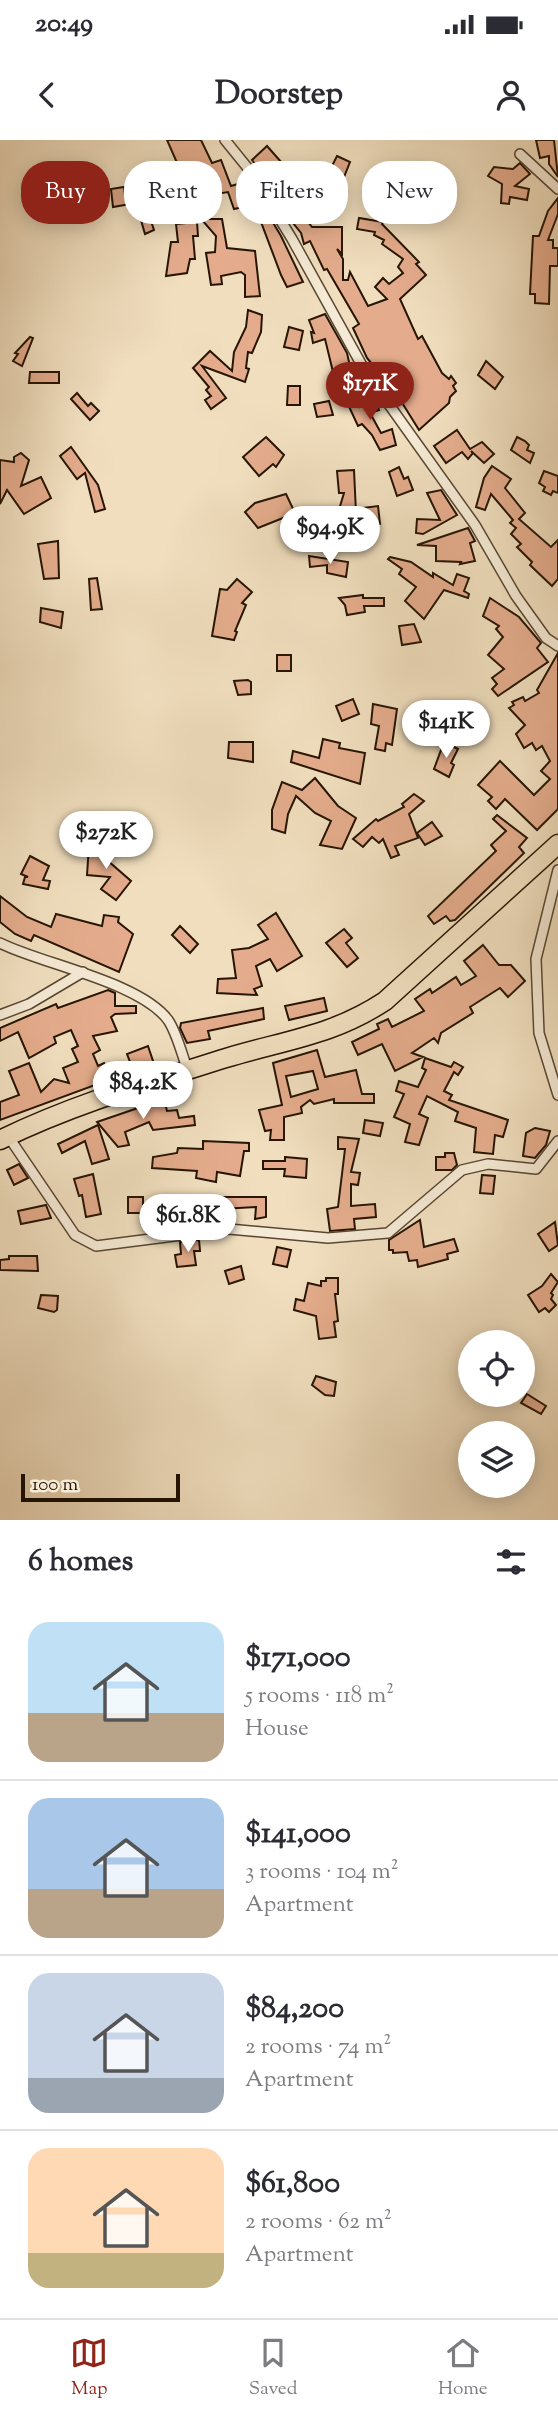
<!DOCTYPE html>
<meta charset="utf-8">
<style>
body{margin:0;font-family:"Sorts Mill Goudy",serif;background:#f2f2f3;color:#2b2b33;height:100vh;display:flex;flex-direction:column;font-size:26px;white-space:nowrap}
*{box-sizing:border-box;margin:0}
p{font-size:23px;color:#7c7c81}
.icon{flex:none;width:38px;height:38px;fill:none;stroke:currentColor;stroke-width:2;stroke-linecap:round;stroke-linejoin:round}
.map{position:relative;height:1380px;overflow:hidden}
.side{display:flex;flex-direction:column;background:#fff;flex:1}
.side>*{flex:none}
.guide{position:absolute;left:21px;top:21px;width:516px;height:63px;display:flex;gap:14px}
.controls{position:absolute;left:458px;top:1190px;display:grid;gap:14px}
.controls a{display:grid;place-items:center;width:77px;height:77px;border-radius:50%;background:#fff;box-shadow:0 4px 18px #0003;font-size:35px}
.scale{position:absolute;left:21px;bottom:18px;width:159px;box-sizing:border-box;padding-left:7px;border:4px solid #271504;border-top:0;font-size:19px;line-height:24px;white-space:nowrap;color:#271504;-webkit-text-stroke:5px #f5ead5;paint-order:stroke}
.price{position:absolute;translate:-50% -60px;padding:0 16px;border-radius:24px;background:#fff;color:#222;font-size:23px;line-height:46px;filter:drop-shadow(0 2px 4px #0008)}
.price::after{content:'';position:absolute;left:50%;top:42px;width:21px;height:16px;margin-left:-10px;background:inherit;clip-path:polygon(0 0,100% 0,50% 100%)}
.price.selected{background:#8f2418;color:#fff}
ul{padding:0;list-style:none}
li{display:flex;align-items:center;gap:21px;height:175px;padding:0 28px}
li+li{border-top:2px solid #e1e1e2}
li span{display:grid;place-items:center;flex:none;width:196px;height:140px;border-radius:21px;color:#555}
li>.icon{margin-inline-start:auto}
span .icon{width:84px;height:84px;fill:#fffc;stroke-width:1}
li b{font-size:30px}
h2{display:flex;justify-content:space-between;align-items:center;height:84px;padding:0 28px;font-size:30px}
.tag{padding:0 24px;border-radius:28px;background:#fff;box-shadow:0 4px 18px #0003;font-size:24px;line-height:63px}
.tag.selected{background:#8f2418;color:#fff}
.status{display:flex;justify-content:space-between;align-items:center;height:49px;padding:0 35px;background:#fff;direction:ltr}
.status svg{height:19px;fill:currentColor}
header{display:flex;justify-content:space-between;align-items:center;height:91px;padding:0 28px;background:#fff;font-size:32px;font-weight:700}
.dock{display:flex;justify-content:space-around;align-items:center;height:98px;border-top:2px solid #e1e1e2;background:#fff;font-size:19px;color:#7c7c81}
.dock a{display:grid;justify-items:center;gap:4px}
.dock .selected{color:#8f2418}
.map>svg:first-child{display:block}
.building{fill:#e4ac8c;stroke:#271504;stroke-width:2;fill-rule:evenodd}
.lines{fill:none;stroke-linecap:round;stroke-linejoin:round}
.street-casing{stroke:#594732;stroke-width:12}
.highway-casing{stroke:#271504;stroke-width:21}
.street{stroke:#f5ead5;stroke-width:9}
.highway{stroke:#f0debe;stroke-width:18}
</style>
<div class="status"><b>20:49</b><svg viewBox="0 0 49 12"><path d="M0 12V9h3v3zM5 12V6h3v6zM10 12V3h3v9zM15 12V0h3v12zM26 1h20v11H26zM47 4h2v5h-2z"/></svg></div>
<header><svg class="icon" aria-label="back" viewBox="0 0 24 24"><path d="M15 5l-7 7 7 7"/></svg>Doorstep<svg class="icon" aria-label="person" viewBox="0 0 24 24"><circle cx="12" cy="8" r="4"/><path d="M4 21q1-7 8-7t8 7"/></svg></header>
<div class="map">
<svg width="558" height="1380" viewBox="0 0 558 1380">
<rect width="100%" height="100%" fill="#f0debe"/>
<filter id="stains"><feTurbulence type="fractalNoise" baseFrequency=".00286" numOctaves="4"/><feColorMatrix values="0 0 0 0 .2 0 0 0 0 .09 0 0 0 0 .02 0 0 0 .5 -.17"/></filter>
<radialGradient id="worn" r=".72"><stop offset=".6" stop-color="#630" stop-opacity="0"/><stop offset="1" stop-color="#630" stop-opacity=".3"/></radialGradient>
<g class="building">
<path d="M167 0H201L212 23 221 20 231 46 248 41 250 43 254 52 250 53 251 63 243 67 234 69 228 52 203 56 204 79H222L227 108 255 111 260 156 245 157V135L241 132 221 136 222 144 211 145 206 113 215 112 216 96 189 65 181 24 178 25Z"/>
<path d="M536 0H554L558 37 549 24V16L540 18Z"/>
<path d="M267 6 304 48 286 42 300 59 291 67 282 56H278L252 20Z"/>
<path d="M337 16 350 22 336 57 316 51 320 38 325 40Z"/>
<path d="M520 23 530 34 515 46 529 49 527 60 510 57 509 64 501 63 502 44 488 36 494 27 513 29Z"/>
<path d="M398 44 426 66 430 72 425 79 390 55Z"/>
<path d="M124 47 125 54 130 51 137 61 140 54 148 57 155 79 151 81 154 90 145 94 136 63 113 67 111 49Z"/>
<path d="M558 58V74L548 100H553V108H558V126H550L549 164 535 163V154H530L533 96H539L548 71Z"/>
<path d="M299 70 312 87H342V114L337 109 343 119V140H348L350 132 368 166 387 159 375 147 383 138 389 144 403 133 398 127 403 119 382 104 384 100 374 95 375 92 357 89 359 78 383 82 382 84 419 122 416 124 426 135 400 159 418 199 422 196 442 233 449 239 451 236 456 243 453 246 456 251 450 257 449 263 419 290 396 253 367 218 353 188 359 184 327 129 324 130 310 101 304 104 301 93 289 78Z"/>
<path d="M266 71 281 96 303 142 287 147 281 135 258 74Z"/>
<path d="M197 82 198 96H193L195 119H190L187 133 166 136 171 102H178L176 84Z"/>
<path d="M248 170 262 175 261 192 252 213 248 212 246 228 249 229 245 242 202 226 226 258 211 269 205 260 211 256 206 250 209 247 193 228 210 211 232 231 234 212 246 187Z"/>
<path d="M325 174 347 213 352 235 364 253H355L343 234 334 236 325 199 313 203 311 192 314 193 309 180Z"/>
<path d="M289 187 303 191 299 210 284 207Z"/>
<path d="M30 197 33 198 22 226 13 221 18 214 15 213Z"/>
<path d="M486 221 503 237 495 249 478 235Z"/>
<path d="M30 232H59V243H29Z"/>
<path d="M288 246H300V265H287Z"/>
<path d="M77 253 88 266 91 263 99 271 90 280 71 259Z"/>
<path d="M361 255 360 267 376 261 379 270 370 273 381 293 392 289 396 305 380 310 372 295 362 284 358 286 345 258Z"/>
<path d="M329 261 333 275 317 277 314 264Z"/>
<path d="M457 290 470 309 482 302 494 314 484 323 471 311 473 313 468 319 462 312 446 323 434 306Z"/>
<path d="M266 297 284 315 276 327 273 324 259 336 243 317Z"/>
<path d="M517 297 525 301 529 305 527 310 534 313 530 323 511 310Z"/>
<path d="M71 307 98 345 105 369 95 372 85 333 77 339 60 316Z"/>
<path d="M21 313 29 320 21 346 41 337 51 358 24 374 7 350 0 364V320L14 322V317Z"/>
<path d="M492 326 511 339 505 348 525 373 519 379 551 407 558 400V439L552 446 530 425 532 422 517 407 521 404 511 394 516 388 510 383 513 380 491 354 485 370 476 367 484 338Z"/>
<path d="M399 327 404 339 408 337 413 350 397 356 389 332Z"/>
<path d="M354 330 356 373 348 371 346 377 338 373 344 353H339L337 331Z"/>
<path d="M544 331 558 336V353L553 351 551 355 543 351 545 347 539 343Z"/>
<path d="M441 350 457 375 423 394 416 393 417 379 440 380 427 353Z"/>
<path d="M286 354 295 373 283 378 258 388 245 372 255 363Z"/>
<path d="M378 366 380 384 367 386 362 368Z"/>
<path d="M468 388 475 401 470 403 475 421 460 424 461 422 436 421V406L417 405Z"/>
<path d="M58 401 59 438 44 439 38 404Z"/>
<path d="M309 416 348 422 346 437 327 433V425L310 427Z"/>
<path d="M390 417 411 422 433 437V433L453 445 457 434 469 438 464 451 469 454 468 458 444 450 424 479 405 461 416 447 399 434 402 429 388 419Z"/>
<path d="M97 438 102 469 91 470 89 439Z"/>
<path d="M237 439 252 452 242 463 246 465 235 491 237 492 234 500 212 496 220 449 227 450Z"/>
<path d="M363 455V458H384V466H364L365 472 347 475 345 465 339 458Z"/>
<path d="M490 458 519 477 541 503 537 508 548 522 498 556 492 549 497 544 492 538 504 529 488 515 503 497 496 489 499 486 483 476Z"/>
<path d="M41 468 63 472 61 488 40 482Z"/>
<path d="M414 484 421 502 402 505 399 486Z"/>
<path d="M558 513V669L537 690 505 659 496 669 488 661 492 657 478 645 500 621 534 655 550 639 541 631 550 621 542 606 536 610 532 603 524 608 516 594 525 585 509 568 514 565 512 562 523 557 525 561 539 553 537 550Z"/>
<rect x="277" y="515" width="14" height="16"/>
<path d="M248 540 251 542V554L238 555 234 541Z"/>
<path d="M353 559 359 574 342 581 336 566Z"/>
<path d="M373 564 397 569 392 605 386 603 385 611 375 609 379 586 371 584Z"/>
<path d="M323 599 340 603 339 608 365 613 360 644 291 622 293 611 319 618Z"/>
<path d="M229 602H253V622L228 618Z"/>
<path d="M444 602 458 609 451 623 454 625 449 637 434 629Z"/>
<path d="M315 638 338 666 356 678 342 709 320 705 331 681 315 673 296 656 288 674 285 693 272 689V670L282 642 302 650Z"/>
<path d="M414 654 424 661 409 674 418 698 395 706 399 715 391 718 383 699 379 703 372 697 363 707 353 699 376 679 378 681 404 667 402 664Z"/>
<path d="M497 675 527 698 519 707 524 713 455 780 450 781 446 776 434 784 428 776 496 711 491 705 506 691 493 679Z"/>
<path d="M432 682 442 696 425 705 417 693Z"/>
<path d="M89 705 108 707 107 720 131 741 116 760 101 749 110 737 87 735Z"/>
<path d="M30 716 49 726 43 740 50 741 48 749 23 744 25 737H28L21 734Z"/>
<path d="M0 756 27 777 51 787 56 774 102 786 104 775 119 777 118 782 133 794 119 832 34 795 31 801 15 794 0 782Z"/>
<path d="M276 773 302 816 277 831 270 819 256 826 262 846 254 849 257 855 217 853 218 839 236 838 232 810 249 808 268 799 258 785Z"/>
<path d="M180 786 198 804 190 813 172 795Z"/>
<path d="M344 789 352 798 346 803 358 818 347 827 326 803Z"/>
<path d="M483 805 499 825H511L525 841 508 857 500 848 470 867 473 873 441 893 438 903 434 898 412 913 423 917 395 931 382 904 358 915 352 902 379 889 377 884 388 879 392 887 424 871 415 859 430 849 432 853 456 837 461 845 476 836 464 821Z"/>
<path d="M108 850 115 853V866H136V873L115 874 111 877 117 891 93 896 100 910 93 914 98 926 104 923 109 934 104 937 106 941 0 980V962L19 955 9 931 29 923 41 952 54 939 69 943 63 928 78 922 72 909 78 906 71 890 54 897 56 903 29 918 18 892 0 901V888L56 864 58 868Z"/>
<path d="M324 858 327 871 289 880 285 866Z"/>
<path d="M263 868 264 879 208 891 210 899 187 903 180 888 181 883Z"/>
<path d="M148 906 155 927 147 930 144 922 132 927 127 914Z"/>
<path d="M317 910 325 937 356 930 362 954H374V963H334V959L314 964 310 960 301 967 302 973 284 977V1000H270L271 990 265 991 259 970 282 965 273 923ZM313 931 318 949 291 957 286 936Z"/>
<path d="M425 918 451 927 454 922 463 927 458 935 454 932 444 951 452 955 449 960 508 980 503 997 495 995 493 1014 474 1012 476 988 455 981 458 972 427 956 419 974 428 978 419 1005 405 1002 410 984 394 977 404 954 396 951 399 941 418 947 426 930 422 928Z"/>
<path d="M164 959 167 971 177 970 179 978 194 976 195 985 153 990 149 982 125 992 129 1005 118 1007 97 982Z"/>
<path d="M365 980 383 983 380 996 363 993Z"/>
<path d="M98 985 109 1019 92 1024 85 1001 62 1013 58 1004Z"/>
<path d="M535 988 550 991 546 1005 535 1018 523 1016 526 993Z"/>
<path d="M338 997 359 999 351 1032 360 1033 358 1045 351 1044V1066L375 1064 376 1077 354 1079 355 1089 330 1091 327 1069 338 1067 345 1009H338Z"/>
<path d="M203 1001 249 1003V1011H244L240 1036 217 1032 216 1042 196 1038 197 1031 152 1028 153 1017 177 1013 178 1008 203 1009Z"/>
<path d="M445 1013H454L457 1025 452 1030H436V1017H445Z"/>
<path d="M285 1017 307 1019 306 1038 284 1036 285 1029H263V1021H285Z"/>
<path d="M19 1024 28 1038 14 1045 7 1030Z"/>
<path d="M93 1034 101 1074 86 1077 82 1055 79 1056 74 1039Z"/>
<path d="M482 1035 495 1036 493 1054 480 1053Z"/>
<path d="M128 1057H143V1064H163V1071L195 1068 197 1086 154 1089 151 1073H128Z"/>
<path d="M221 1057H266V1077L255 1079 256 1067 221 1069Z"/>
<path d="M46 1065 51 1078 21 1084 18 1071Z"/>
<path d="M420 1080 424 1107 454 1099 458 1111 447 1114 448 1119 418 1127 417 1120 409 1121 407 1112 393 1113V1110H389V1100Z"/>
<path d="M555 1082 558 1105 549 1111 538 1094Z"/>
<path d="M199 1100 200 1111H194L196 1125 177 1127 175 1115 181 1114 180 1102Z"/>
<path d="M277 1107 291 1110 287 1127 273 1124Z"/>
<path d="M9 1116H37L38 1131 0 1130V1120L9 1119Z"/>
<path d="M241 1126 244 1139 229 1144 225 1131Z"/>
<path d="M551 1134 558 1142 551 1153 553 1155 551 1159 556 1165 549 1172 545 1168 539 1172 528 1155 542 1146Z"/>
<path d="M326 1138H338V1154H335L338 1181 334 1182 336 1197 319 1199 316 1176 294 1170 296 1159 304 1161 308 1143 321 1146V1141H326Z"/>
<path d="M41 1155 58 1156 57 1170 54 1172 38 1168Z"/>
<path d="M316 1236 336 1242 334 1256 325 1255 312 1245Z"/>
<path d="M527 1254 546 1266 541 1274 521 1263Z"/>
</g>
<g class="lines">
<g class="street-casing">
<g id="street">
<path d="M225 0 251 32 292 99 365 231 475 385 516 456 546 498 558 506"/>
<path d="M520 14 558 49"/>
<path d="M558 730 536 819 539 893 558 955"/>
<path d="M0 803C42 824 140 842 168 880 177 893 182 915 188 931"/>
<path d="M0 875 29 864 83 832"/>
<path d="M8 996 75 1095 96 1106 229 1089 328 1098 388 1093 462 1030 488 1024 536 1029 558 1001"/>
</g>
</g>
<g class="highway-casing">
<path id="highway" d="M0 1000C71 965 150 942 226 918 285 900 332 896 385 861L558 704"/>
</g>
<use href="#street" class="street"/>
<use href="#highway" class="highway"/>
</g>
<rect width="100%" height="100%" filter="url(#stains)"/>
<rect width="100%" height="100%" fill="url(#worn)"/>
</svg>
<div class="controls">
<a><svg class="icon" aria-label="locate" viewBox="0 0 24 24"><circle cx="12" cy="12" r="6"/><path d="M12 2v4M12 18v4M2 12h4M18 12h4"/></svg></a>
<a><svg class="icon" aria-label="layers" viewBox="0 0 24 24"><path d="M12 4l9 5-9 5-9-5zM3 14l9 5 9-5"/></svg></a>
</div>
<div class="scale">100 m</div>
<b class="price selected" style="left:370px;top:282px">$171K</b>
<b class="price" style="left:330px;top:426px">$94.9K</b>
<b class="price" style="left:446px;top:620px">$141K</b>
<b class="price" style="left:106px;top:731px">$272K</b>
<b class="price" style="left:143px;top:981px">$84.2K</b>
<b class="price" style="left:188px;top:1114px">$61.8K</b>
<div class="guide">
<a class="tag selected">Buy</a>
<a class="tag">Rent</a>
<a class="tag">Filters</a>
<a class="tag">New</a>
</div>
</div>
<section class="side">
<h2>6 homes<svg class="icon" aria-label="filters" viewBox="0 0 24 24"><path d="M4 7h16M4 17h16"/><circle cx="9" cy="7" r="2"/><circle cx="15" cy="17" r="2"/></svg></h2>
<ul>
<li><span style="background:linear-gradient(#bfe0f5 65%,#b9a48a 0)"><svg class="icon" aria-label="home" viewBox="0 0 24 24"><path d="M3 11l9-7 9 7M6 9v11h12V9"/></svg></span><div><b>$171,000</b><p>5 rooms · 118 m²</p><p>House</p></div></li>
<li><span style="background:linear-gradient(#a9c7e8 65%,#b9a48a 0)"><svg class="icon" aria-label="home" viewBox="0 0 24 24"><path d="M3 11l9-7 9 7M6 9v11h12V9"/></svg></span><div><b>$141,000</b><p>3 rooms · 104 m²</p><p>Apartment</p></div></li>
<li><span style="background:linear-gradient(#c9d6e8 75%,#9aa5b1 0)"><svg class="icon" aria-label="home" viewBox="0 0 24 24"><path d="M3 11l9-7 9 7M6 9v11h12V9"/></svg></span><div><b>$84,200</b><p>2 rooms · 74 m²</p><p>Apartment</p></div></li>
<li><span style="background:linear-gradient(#ffd9b3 75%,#c2b280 0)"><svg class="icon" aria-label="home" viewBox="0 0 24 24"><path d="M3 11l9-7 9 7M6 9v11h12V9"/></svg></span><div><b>$61,800</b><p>2 rooms · 62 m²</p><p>Apartment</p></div></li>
</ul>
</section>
<nav class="dock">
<a class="selected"><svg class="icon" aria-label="map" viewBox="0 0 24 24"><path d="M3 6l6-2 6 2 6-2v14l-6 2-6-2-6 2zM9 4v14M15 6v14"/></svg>Map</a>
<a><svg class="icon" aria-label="saved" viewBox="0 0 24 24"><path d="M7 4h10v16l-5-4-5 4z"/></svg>Saved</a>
<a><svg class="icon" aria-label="home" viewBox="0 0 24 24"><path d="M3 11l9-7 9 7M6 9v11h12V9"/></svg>Home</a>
</nav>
